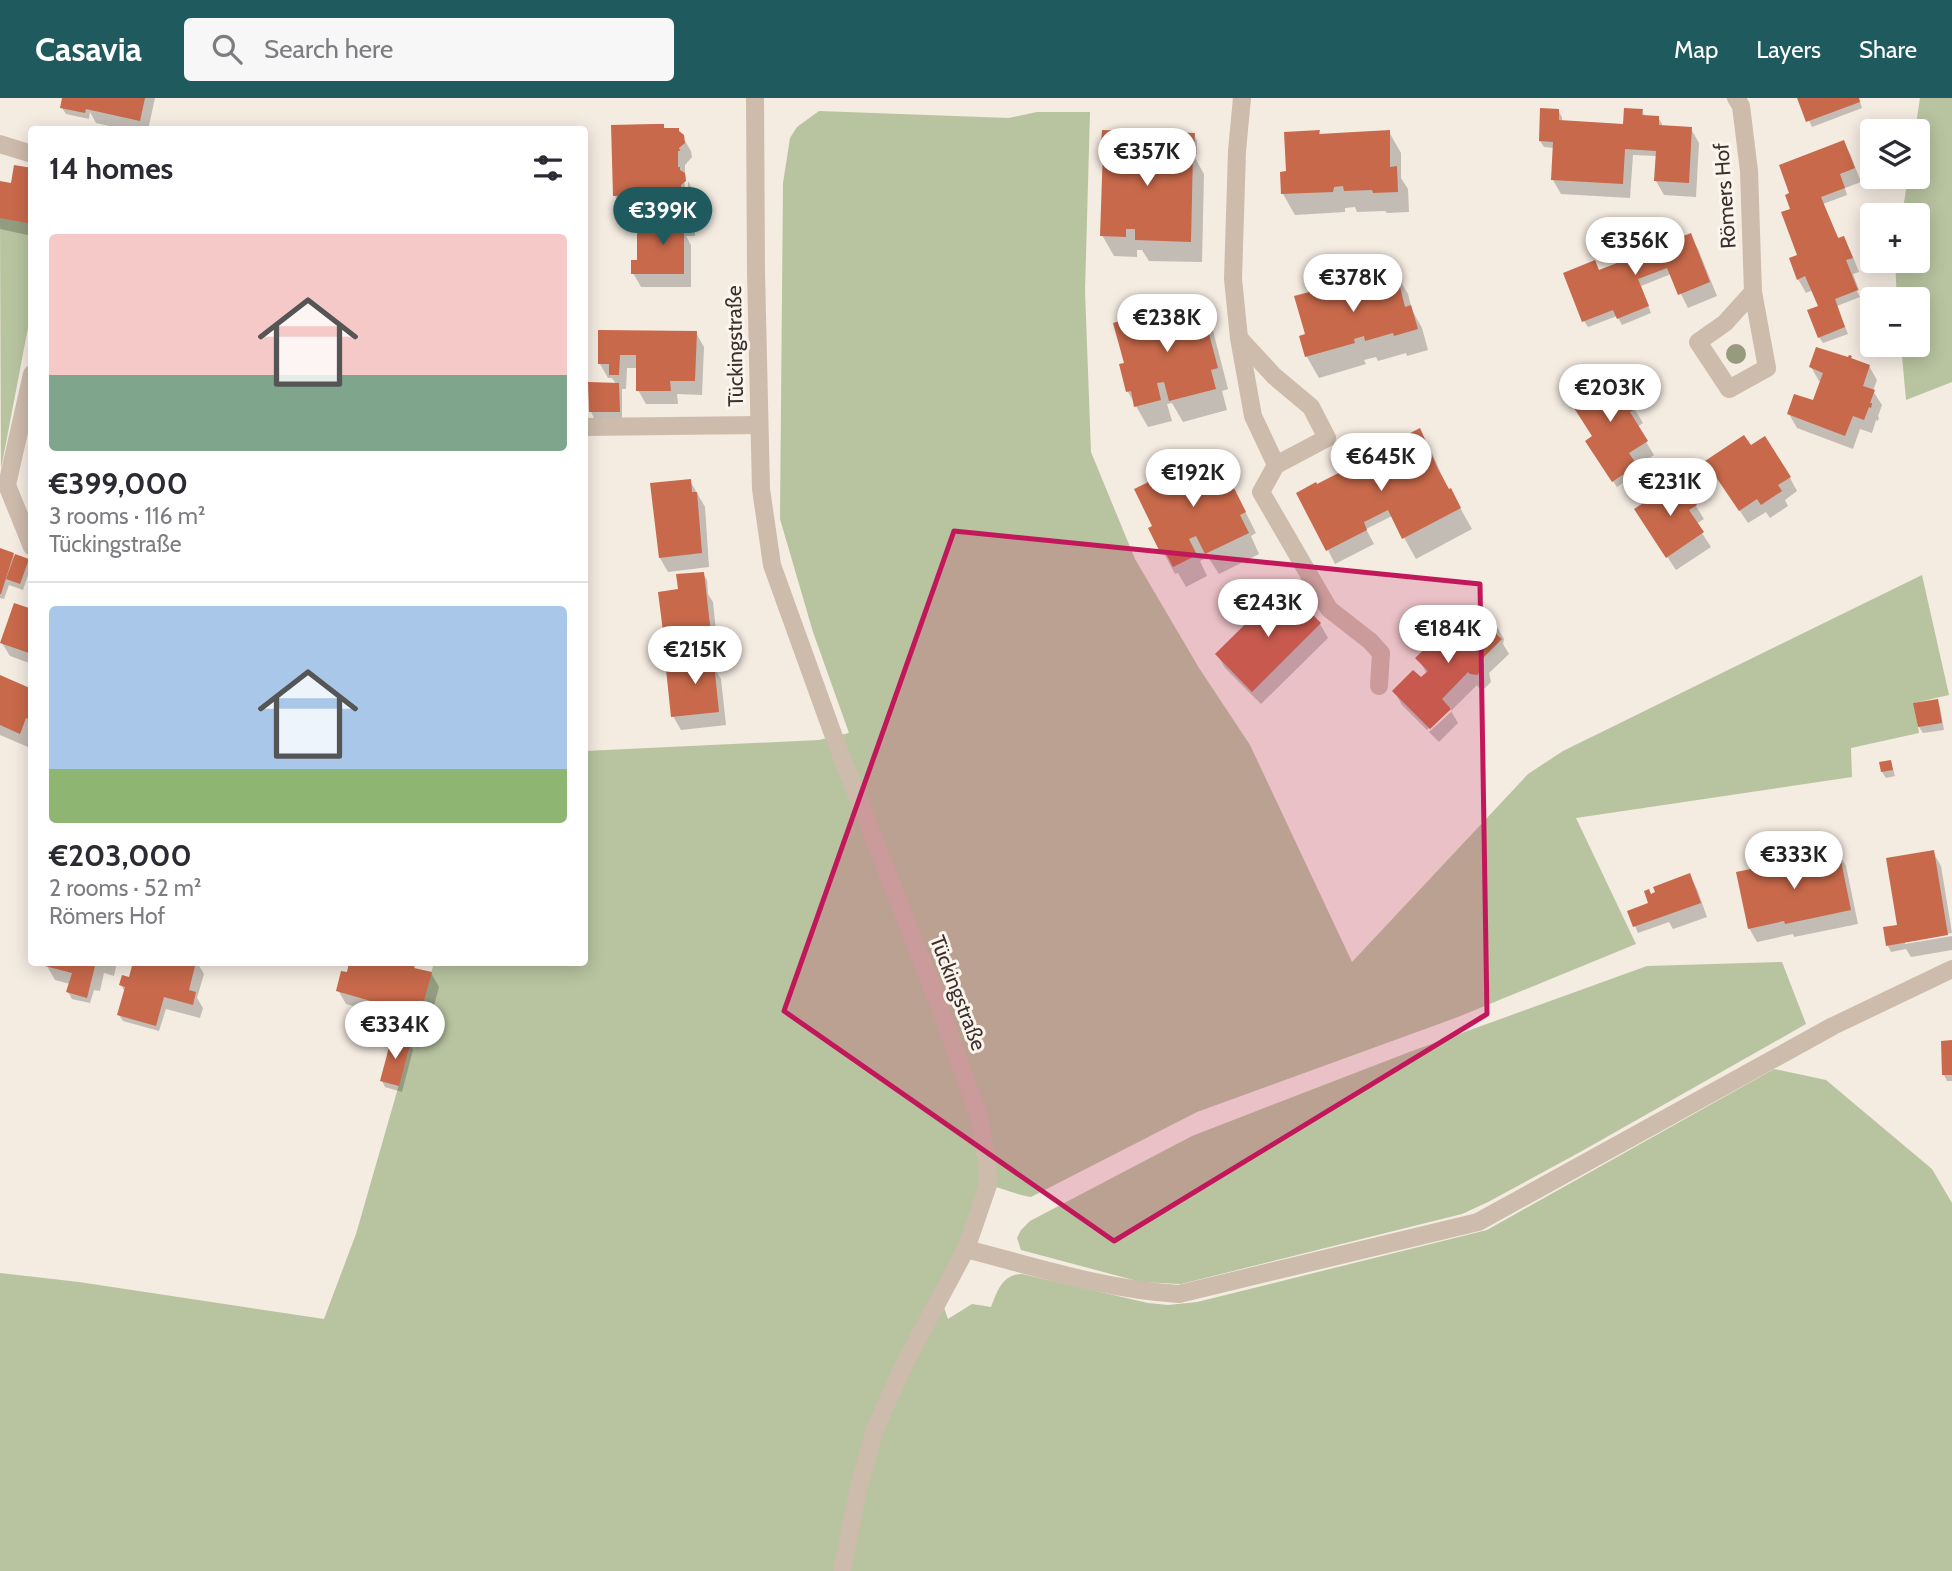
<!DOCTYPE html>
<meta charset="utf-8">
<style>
body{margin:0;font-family:Cabin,sans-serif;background:#f7f7f7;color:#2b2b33;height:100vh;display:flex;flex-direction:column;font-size:26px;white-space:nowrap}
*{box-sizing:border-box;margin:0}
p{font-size:23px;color:#7c7c81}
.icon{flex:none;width:38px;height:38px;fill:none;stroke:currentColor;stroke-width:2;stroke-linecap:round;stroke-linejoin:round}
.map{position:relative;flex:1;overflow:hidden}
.details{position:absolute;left:28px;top:28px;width:560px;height:840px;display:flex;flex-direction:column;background:#fff;border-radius:7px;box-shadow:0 4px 18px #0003}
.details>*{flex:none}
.fabs{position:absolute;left:1860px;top:21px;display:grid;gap:14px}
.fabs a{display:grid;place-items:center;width:70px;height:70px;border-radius:7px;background:#fff;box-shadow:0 4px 18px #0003;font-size:35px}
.price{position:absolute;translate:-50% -60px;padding:0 16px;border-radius:24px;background:#fff;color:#222;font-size:23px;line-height:46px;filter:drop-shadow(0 2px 4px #0008)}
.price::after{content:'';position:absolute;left:50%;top:42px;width:21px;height:16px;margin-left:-10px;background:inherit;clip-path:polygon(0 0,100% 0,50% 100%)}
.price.selected{background:#1f5a5e;color:#fff}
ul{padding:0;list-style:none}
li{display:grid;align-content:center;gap:14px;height:371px;padding:0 21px}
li+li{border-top:2px solid #e1e1e2}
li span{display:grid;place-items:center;height:217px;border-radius:7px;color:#555}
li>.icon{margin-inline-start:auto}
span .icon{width:126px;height:126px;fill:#fffc;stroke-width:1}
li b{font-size:30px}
h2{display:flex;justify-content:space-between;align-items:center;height:84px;padding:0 21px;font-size:30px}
header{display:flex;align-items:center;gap:42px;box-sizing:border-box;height:98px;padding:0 35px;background:#1f5a5e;color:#fff}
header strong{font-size:33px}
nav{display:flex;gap:38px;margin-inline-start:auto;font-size:24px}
.search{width:490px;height:63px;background:#f7f7f7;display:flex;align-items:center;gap:18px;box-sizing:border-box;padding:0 24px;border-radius:7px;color:#7c7c81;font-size:26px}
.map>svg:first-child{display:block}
.green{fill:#b8c4a0}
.shadow{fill:#0003}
.building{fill:#c8694b}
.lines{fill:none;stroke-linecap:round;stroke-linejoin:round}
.minor{stroke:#cdbbac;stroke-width:18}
.tree{fill:#969b7f}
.marked{fill:#c2185b;fill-opacity:0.2;stroke:#c2185b;stroke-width:5;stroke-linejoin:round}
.labels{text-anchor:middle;stroke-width:6;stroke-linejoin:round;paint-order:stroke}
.street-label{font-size:21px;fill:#3b302b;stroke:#fbf5ee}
</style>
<header>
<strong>Casavia</strong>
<div class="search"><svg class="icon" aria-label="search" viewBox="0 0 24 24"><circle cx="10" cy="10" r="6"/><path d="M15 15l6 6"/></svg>Search here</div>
<nav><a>Map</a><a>Layers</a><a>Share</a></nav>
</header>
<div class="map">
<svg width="1952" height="1473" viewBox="0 0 1952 1473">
<rect width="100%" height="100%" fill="#f4ebe1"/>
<g class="green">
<path d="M1920 0H1952V284L1906 302 1901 247H1918V201H1897L1895 163H1918V117H1902L1908 79H1918V33H1915Z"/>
<path d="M819 13 1009 20 1037 14H1090L1085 193 1091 354 1135 461 1199 570 1250 647 1352 864 1528 676 1563 653 1922 477 1949 597 1914 605 1919 635 1851 650 1852 679 1576 720 1636 846 1458 919 1197 1014 1031 1099C1016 1097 1003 1090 988 1087L941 1201 948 1221 972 1206 991 1209C997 1194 1002 1176 1022 1176L1148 1205 1168 1207 1197 1204 1487 1132 1774 971 1826 982 1932 1071 1952 1105V1473H0V1175L79 1184 324 1221 356 1136 434 865 584 864 585 653 819 642 849 635 813 534 780 421 783 85 790 40 797 29Z"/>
<path d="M0 119 32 126 31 214 1 371Z"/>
<path d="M1782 864 1806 926 1582 1053 1488 1104 1462 1116 1181 1186 1141 1184 1021 1152 1017 1140 1021 1132 1030 1123 1192 1038 1412 953 1647 868Z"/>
</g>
<g class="shadow">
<path d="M64 0H155L148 32H127L96 25 90 14 89 21 66 16 62 10Z"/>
<path d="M1799 0H1859L1862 10 1812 29Z"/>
<path d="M1558 12 1562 19V24L1625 28 1642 13 1645 18 1658 19 1662 26V30L1691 31 1699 45 1696 99 1664 97 1656 83 1657 58 1633 57 1630 100 1561 96 1553 82 1555 50 1544 49 1540 43Z"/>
<path d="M663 28 666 32 682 38 691 53 692 59 685 67V77L687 81 684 78 685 92H688V83L692 91 693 97 688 104H673V109L623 112 615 98Z"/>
<path d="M1319 34 1321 38 1389 34 1401 55V80L1408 91 1409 114 1387 115 1385 113 1357 114 1355 109 1345 110V114L1295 117 1283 96 1282 76 1288 75Z"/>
<path d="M1130 35 1133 41V50L1141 54 1169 51 1194 37 1197 43V56H1193L1204 76 1202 164 1149 163 1142 152H1137V159L1114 158 1102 137 1106 53 1103 47Z"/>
<path d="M1844 44 1851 58 1861 84 1845 90 1847 97 1823 106 1839 141 1843 140 1851 154 1859 174 1853 176 1859 192 1857 193 1860 199 1837 208 1848 236 1823 245 1819 239 1820 209 1813 192 1806 195 1798 181 1799 158 1792 112Z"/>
<path d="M32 72V138L0 131V85L12 87Z"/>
<path d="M692 119 696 125 695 131 683 130V134H695V138H686L691 147V189H641L633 175 639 164Z"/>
<path d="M1690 138 1698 151 1717 198 1688 210 1671 176 1641 188 1651 215 1622 227 1617 218 1588 229 1584 223 1599 174Z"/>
<path d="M1396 175 1408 196 1412 212 1422 230 1428 252 1407 258 1406 255 1378 263 1376 259 1364 262 1366 266 1319 280 1307 259 1301 239 1307 237Z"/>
<path d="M1199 204 1211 225 1228 291 1222 293 1227 312 1183 324 1172 305 1167 306 1172 323 1148 329 1128 294 1126 266Z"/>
<path d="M600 234 696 235 704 249 702 297 677 296 678 306H646L638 292V270H627L626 291H622V320H594L591 314 616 286 612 280H608L600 266Z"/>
<path d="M1869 268 1877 282 1873 293 1882 307 1878 318 1879 320 1878 323 1876 322 1872 335 1860 331 1853 351 1797 330 1789 316 1814 305 1821 284 1819 283 1811 269Z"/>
<path d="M1618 284 1643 325 1637 329 1654 357 1636 369 1639 374 1617 389 1595 357 1594 339 1602 294Z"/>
<path d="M1419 332 1431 353 1449 393 1450 392 1472 431 1416 461 1392 418 1366 431 1374 446 1335 466 1328 452 1316 389Z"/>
<path d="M1750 350 1790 380 1797 393 1785 402 1788 408 1770 420 1766 414 1748 425 1716 377Z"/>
<path d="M1226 375 1256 435 1251 438 1259 456 1219 476 1208 459 1200 463 1207 478 1186 489 1178 475 1175 476 1151 431Z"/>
<path d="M690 383 705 409 709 469 668 474 660 460 652 387Z"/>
<path d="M1680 383 1704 421 1696 426 1711 449 1676 472 1645 425Z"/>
<path d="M0 452 13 456 15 461 27 462 31 468 23 492 9 487 4 501 0 500Z"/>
<path d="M703 476 707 482 708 496 713 504 717 543 708 527 705 529 723 558 724 570 715 571 721 581 726 627 681 632 673 618 698 569 695 552 673 554 665 540 680 493Z"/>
<path d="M32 513V566L10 558 2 545Z"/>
<path d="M1482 523 1496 527 1504 541 1503 546 1509 556 1489 575 1491 584 1485 590H1479L1477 587 1451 613 1458 625 1439 644 1429 634 1451 614V609L1427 632 1402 607 1394 593 1421 582 1427 576 1418 560 1449 530Z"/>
<path d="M1320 526 1328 540 1261 606 1225 570 1217 556Z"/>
<path d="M0 581 32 593V640L28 649 0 637Z"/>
<path d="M1937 603 1940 609 1944 632 1923 635 1919 629Z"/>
<path d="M1891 664 1895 678 1886 680 1882 674Z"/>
<path d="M1933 754 1941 768 1952 835 1905 843V846L1952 838V852L1911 859 1906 851 1891 854 1888 848Z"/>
<path d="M1838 755 1846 768 1858 826 1794 839 1793 836 1757 844 1749 830Z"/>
<path d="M1689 777 1697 791 1707 819 1673 831 1669 824 1638 835 1629 814 1651 806 1650 798Z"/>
<path d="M48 864H117L114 878 104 875 100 893 94 892 90 905 72 901 68 894 70 886 55 882 47 868Z"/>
<path d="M135 864H197L204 876 197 900 203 910 200 920 166 911 159 933 123 923 119 917 125 894 121 887 131 881Z"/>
<path d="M414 868 416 872 431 875 439 889 426 937 416 934 414 939 409 937 401 922 346 906 338 892Z"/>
<path d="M1952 944V983H1947L1944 977Z"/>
<path d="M410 946 413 952 402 994 385 989 382 983Z"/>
</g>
<g class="building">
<path d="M62 0H145L140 23 86 11 85 15 60 10Z"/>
<path d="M1797 0H1859L1860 4 1806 24Z"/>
<path d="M1540 10 1559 11V22L1623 26 1624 10 1643 11 1642 17 1659 18V27L1692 29 1689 85 1654 83 1656 53 1625 51 1623 86 1551 82 1553 44 1539 43Z"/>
<path d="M653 26H664V30H679V33L684 37 685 45 679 50 680 53H678V69H680V72L685 75 686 83 681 87V90L666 91 667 95 613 98 611 27Z"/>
<path d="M1102 32 1131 33 1130 49H1140V52H1156V50H1165L1166 34 1195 35 1194 50 1175 49V53H1193L1191 144 1135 142V131H1126V139L1100 138 1103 51H1121V48L1101 47Z"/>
<path d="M1320 32 1319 36 1390 32V69L1397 68 1398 94 1373 95 1372 92 1344 93 1343 88 1334 89 1333 94 1281 96 1280 74 1286 73 1284 34Z"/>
<path d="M1844 42 1855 70 1840 76 1845 90 1821 99 1838 140 1844 138 1853 160 1846 162 1858 192 1835 201 1845 229 1818 240 1807 212 1818 208 1805 178 1797 182 1789 160 1797 157 1781 114 1790 111 1785 97 1789 95 1779 67Z"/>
<path d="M14 67 32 70V126L0 120V83L11 85Z"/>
<path d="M663 117H693V132H684V176H631V162H637V131H663Z"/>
<path d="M1691 135 1710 184 1678 197 1667 170 1638 181 1649 208 1617 221 1613 212 1582 224 1563 175 1595 162 1599 172 1630 160 1626 149 1653 138 1658 148Z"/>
<path d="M1396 173 1405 209 1411 207 1418 231 1394 238 1393 235 1365 243 1364 238 1354 241 1355 245 1305 259 1299 238 1305 236 1294 198 1328 189V192Z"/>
<path d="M1200 202 1218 270 1211 272 1216 291 1169 303 1164 284 1157 285 1161 302 1134 309 1131 293 1126 294 1119 266 1124 265 1113 225Z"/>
<path d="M598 232 697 233 695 283H670L671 293H636V257H620L619 277H609V266H598Z"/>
<path d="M1816 249 1848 259 1849 257 1852 258 1851 260 1870 267 1863 288 1875 292 1870 305H1872L1871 310 1869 309 1864 322 1853 318 1845 338 1787 316 1794 296 1813 302 1823 275 1809 269Z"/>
<path d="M1586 267 1602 291 1618 281 1637 310 1630 314 1648 343 1629 355 1637 367 1612 384 1585 343 1592 338 1574 310 1590 299 1574 275Z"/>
<path d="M588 284 619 285 620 314H589Z"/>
<path d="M1420 330 1438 371 1449 391 1451 390 1461 410 1402 441 1388 412 1364 424 1367 432 1326 453 1296 395 1316 384 1317 386 1362 363 1361 360Z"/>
<path d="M1744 337 1751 347 1765 338 1791 379 1778 387 1782 393 1761 407 1757 401 1739 413 1705 363Z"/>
<path d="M1215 352 1246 414 1240 417 1249 435 1205 456 1196 438 1189 441 1197 457 1173 469 1165 454 1161 456 1148 430 1152 428 1134 391Z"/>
<path d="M691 381 692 394H697L702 455 659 460 650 385Z"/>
<path d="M1680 381 1697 407 1689 412 1704 434 1666 460 1634 411Z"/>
<path d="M0 450 14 455 1 496H0Z"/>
<path d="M15 456 29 461 20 486 6 481Z"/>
<path d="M704 474 711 536 664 541 658 494 678 491 676 476Z"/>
<path d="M1284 488 1321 525 1252 594 1215 556Z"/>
<path d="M14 505 32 511V556L0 545Z"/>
<path d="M1469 507 1482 522 1491 519 1497 526 1495 535 1502 541 1482 561 1484 570 1477 577 1470 576 1468 574 1442 601 1451 611 1430 631 1392 593 1413 572 1421 579 1428 573 1415 560 1435 541 1433 539 1447 525 1449 527Z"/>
<path d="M720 550 722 564 714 565 719 614 671 619 666 571 695 568 693 553Z"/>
<path d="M0 577 32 591V622L26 620 20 636 0 627Z"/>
<path d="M1938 601 1942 625 1918 629 1913 605Z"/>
<path d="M1891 662 1893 672 1881 674 1879 664Z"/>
<path d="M1934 752 1948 837 1886 848 1883 829 1897 827 1886 760Z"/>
<path d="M1839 753 1851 812 1785 826 1784 823 1748 831 1736 774Z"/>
<path d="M1690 775 1701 805 1633 829 1627 813 1648 805 1644 793 1649 791 1651 796 1655 794 1653 789Z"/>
<path d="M46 864H96L87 900 66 894 72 875 45 868Z"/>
<path d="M133 864H196L189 892 196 894 193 907 164 899 156 928 117 917 125 889 119 887 122 877 129 879Z"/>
<path d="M349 864H407L415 867 414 870 432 874 418 924 408 921 407 926 399 924 402 912 336 893 341 873 347 874Z"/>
<path d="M392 938 411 944 399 988 380 983Z"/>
<path d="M1952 942V977H1942L1941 943Z"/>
</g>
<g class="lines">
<g class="minor">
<path d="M755 0 756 174 761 391 772 467 834 639 938 904 979 1019 987 1062 988 1087 966 1151 905 1265 875 1331 858 1392 842 1473"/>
<path d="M1736 0 1741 8 1749 73 1753 194 1767 270 1729 291 1698 244 1725 225 1753 194"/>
<path d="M0 46 32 56"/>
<path d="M1239 240 1274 278 1311 309 1327 340 1276 367 1253 318 1239 240 1233 181 1237 53 1242 0"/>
<path d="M32 276 7 387 32 449"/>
<path d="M584 329 759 327"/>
<path d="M1276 367 1261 394 1329 511 1370 543 1381 555 1379 588"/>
<path d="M966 1151C1036 1169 1107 1192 1179 1196L1478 1124 1833 928 1952 871"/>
</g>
</g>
<circle class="tree" cx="1736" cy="256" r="10"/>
<path class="marked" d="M954 433 1480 486 1487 916 1114 1143 784 913Z"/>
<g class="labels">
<g class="street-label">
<text transform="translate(1725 98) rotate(-94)" y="7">Römers Hof</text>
<text transform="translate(735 248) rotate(-91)" y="7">Tückingstraße</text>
<text transform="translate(958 895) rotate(69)" y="7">Tückingstraße</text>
</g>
</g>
</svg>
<div class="fabs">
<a><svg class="icon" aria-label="layers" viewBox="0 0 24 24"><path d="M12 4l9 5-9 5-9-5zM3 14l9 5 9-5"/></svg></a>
<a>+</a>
<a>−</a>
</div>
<b class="price" style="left:1147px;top:90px">€357K</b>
<b class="price selected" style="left:663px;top:149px">€399K</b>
<b class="price" style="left:1635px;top:179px">€356K</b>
<b class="price" style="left:1353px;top:216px">€378K</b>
<b class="price" style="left:1167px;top:256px">€238K</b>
<b class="price" style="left:1610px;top:326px">€203K</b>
<b class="price" style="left:1381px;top:395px">€645K</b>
<b class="price" style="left:1193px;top:411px">€192K</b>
<b class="price" style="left:1670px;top:420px">€231K</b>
<b class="price" style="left:1268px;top:541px">€243K</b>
<b class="price" style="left:1448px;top:567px">€184K</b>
<b class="price" style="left:695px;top:588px">€215K</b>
<b class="price" style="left:1794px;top:793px">€333K</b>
<b class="price" style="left:395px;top:963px">€334K</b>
<section class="details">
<h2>14 homes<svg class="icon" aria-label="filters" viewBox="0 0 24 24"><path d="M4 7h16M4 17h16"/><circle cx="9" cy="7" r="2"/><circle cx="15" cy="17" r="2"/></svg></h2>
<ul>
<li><span style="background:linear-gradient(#f6c9c9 65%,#7fa58c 0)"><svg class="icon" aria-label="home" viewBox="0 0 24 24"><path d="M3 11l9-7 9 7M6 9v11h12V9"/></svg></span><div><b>€399,000</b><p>3 rooms · 116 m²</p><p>Tückingstraße</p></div></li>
<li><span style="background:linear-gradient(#a9c7e8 75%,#8fb573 0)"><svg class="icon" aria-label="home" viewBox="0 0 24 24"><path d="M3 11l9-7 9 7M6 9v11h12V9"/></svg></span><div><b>€203,000</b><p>2 rooms · 52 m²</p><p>Römers Hof</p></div></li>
</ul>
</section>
</div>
